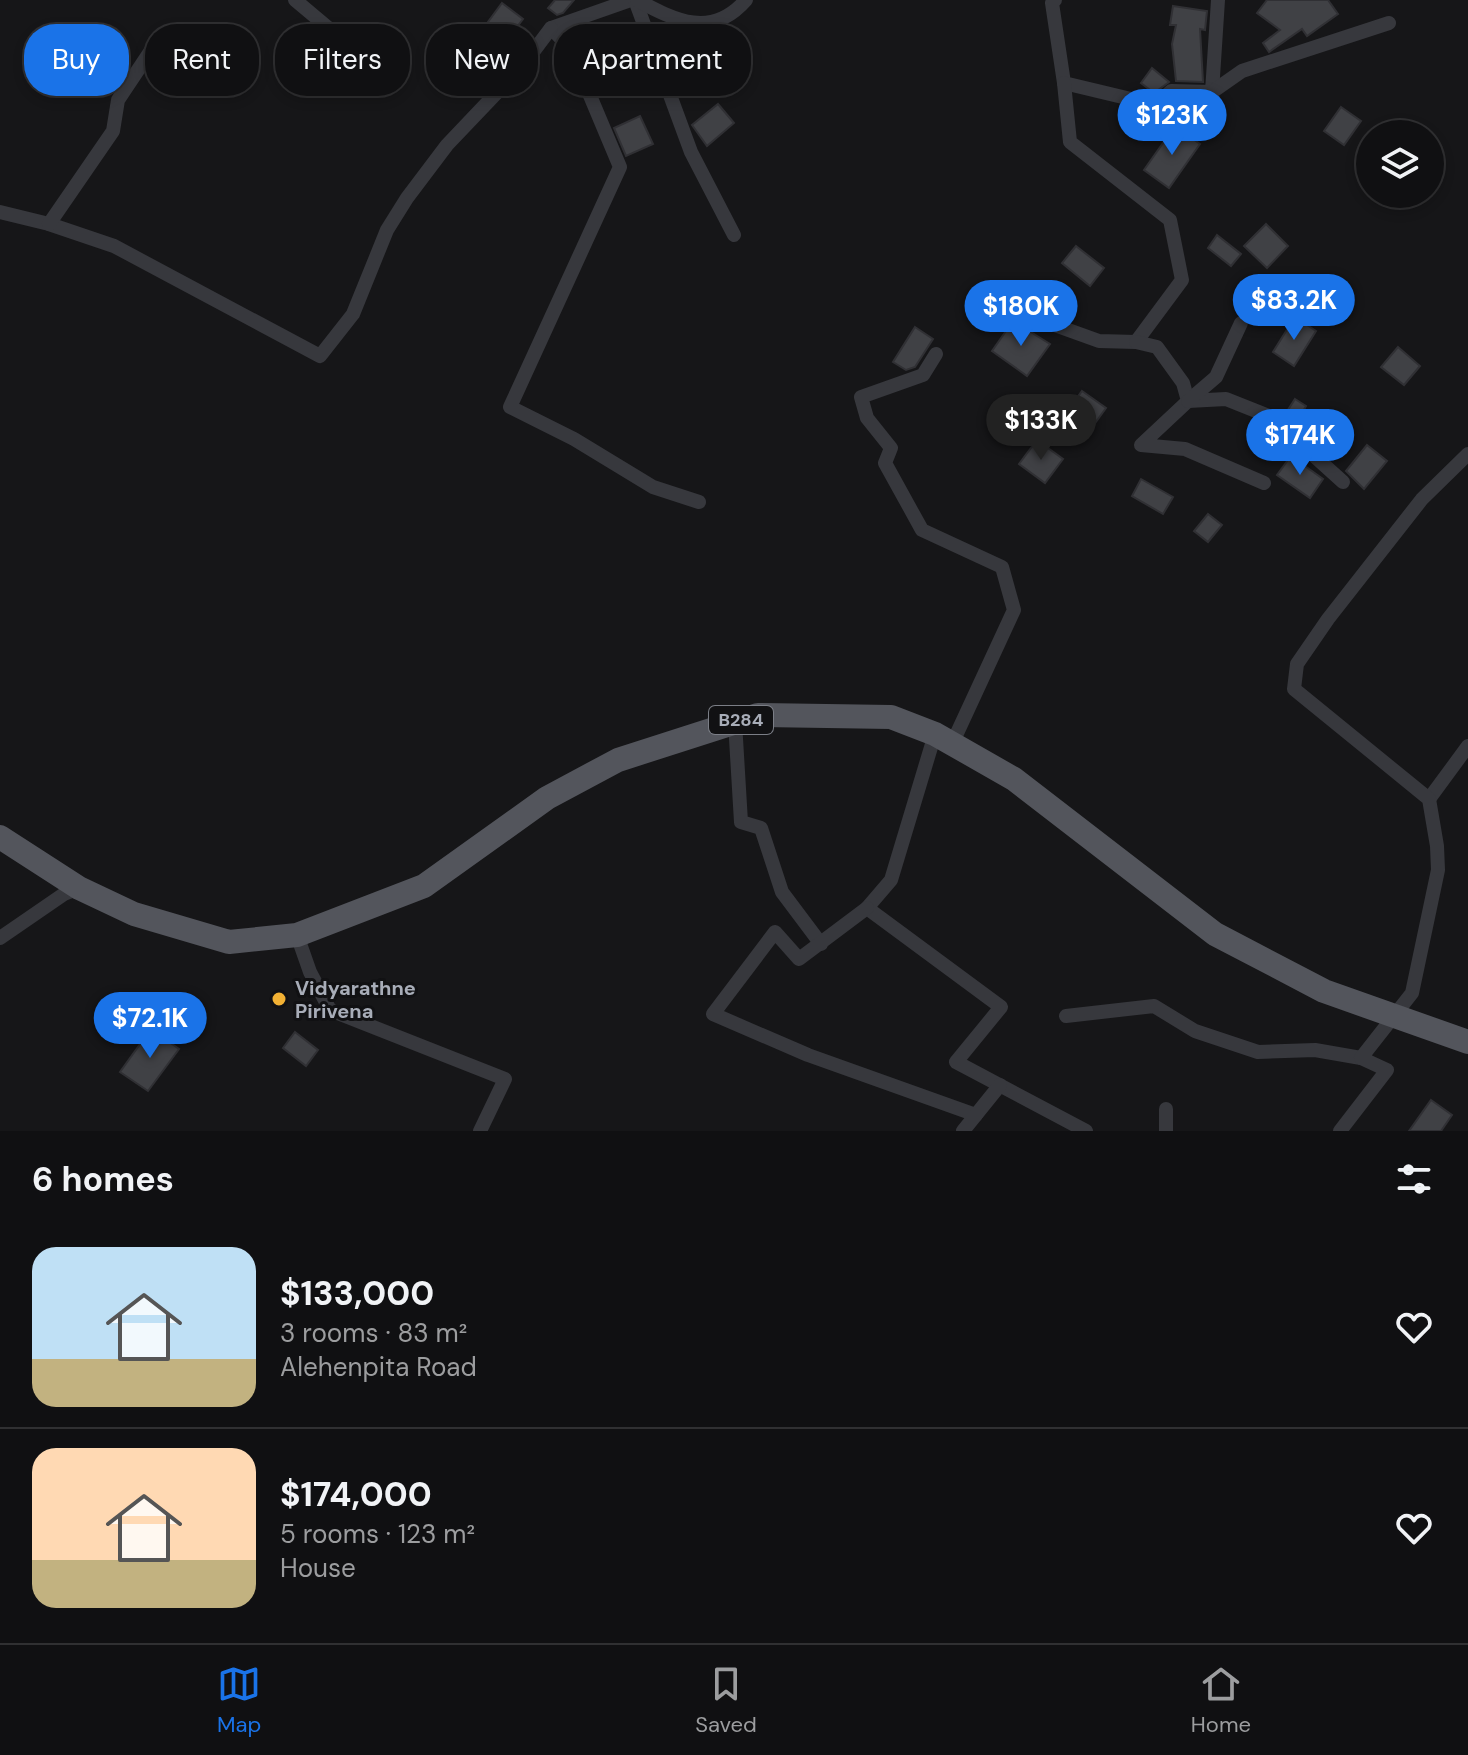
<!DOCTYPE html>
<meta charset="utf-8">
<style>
body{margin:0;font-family:"DM Sans",sans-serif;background:#19191b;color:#f1f3f6;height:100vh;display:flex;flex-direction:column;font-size:30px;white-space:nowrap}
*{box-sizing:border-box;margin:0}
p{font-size:26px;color:#9c9d9f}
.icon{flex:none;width:44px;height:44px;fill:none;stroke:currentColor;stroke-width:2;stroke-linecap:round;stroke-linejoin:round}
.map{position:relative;height:1131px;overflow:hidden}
.sheet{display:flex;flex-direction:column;background:#101012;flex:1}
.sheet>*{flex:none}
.hud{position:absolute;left:24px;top:24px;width:800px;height:72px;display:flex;gap:16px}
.fabs{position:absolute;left:1356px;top:120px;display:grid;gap:16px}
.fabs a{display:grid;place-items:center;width:88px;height:88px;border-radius:50%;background:#101012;box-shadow:0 4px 12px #0003,0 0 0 2px #303032;font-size:40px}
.price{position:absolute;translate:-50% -68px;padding:0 18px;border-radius:28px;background:#1a73e8;color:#fff;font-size:26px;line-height:52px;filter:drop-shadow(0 2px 4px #0008)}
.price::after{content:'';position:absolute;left:50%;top:48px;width:24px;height:18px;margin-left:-12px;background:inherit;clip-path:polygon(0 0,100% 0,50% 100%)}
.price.current{background:#222;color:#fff}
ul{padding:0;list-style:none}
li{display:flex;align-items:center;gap:24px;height:200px;padding:0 32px}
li+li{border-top:2px solid #303032}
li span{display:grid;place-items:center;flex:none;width:224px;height:160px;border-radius:24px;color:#555}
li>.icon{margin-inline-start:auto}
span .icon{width:96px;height:96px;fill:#fffc;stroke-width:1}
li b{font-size:34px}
h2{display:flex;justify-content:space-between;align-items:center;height:96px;padding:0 32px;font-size:34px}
.tag{padding:0 28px;border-radius:32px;background:#101012;box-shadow:0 4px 12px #0003,0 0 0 2px #303032;font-size:28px;line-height:72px}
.tag.current{background:#1a73e8;color:#fff}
.menu{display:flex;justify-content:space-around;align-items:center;height:112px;border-top:2px solid #303032;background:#101012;font-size:22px;color:#9c9d9f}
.menu a{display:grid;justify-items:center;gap:4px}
.menu .current{color:#1a73e8}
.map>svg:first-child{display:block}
.building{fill:#404145;stroke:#303034;stroke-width:2}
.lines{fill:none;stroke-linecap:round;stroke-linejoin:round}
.street{stroke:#37383d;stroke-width:14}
.primary{stroke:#53555c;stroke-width:24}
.poi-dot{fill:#f2b134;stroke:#111113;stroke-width:3}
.labels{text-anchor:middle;stroke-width:6;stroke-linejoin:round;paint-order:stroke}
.shield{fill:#111113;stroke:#7b7e86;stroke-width:2}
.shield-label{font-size:18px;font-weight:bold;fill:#a8adb8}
.poi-label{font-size:20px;font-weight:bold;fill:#a8adb8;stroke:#111113;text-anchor:start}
</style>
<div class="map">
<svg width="1468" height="1131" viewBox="0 0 1468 1131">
<rect width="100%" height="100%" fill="#161618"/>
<g class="building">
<path d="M555 0H574L563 13 557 15 548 8Z"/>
<path d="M1267 0H1328L1338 14 1307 36 1302 29 1269 52 1263 43 1280 30 1257 13Z"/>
<path d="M502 3 523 19 492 60 471 45Z"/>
<path d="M1173 6 1207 11 1205 30 1200 29 1203 82 1176 81 1172 44 1176 25H1170Z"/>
<path d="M669 26 692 47 675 64 665 53 659 36Z"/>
<path d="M622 35 630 60 615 65 606 40Z"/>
<path d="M1152 68 1169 82 1154 93 1141 83Z"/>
<path d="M718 104 734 123 707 146 692 125Z"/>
<path d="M1341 107 1361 121 1344 145 1324 131Z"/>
<path d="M640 116 653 144 626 156 614 128Z"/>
<path d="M1175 126 1200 144 1169 188 1144 170Z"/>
<path d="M1266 224 1288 246 1267 268 1244 246Z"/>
<path d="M1217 235 1241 254 1231 266 1208 248Z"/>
<path d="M1076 246 1104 268 1090 286 1062 263Z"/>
<path d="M1295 317 1316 331 1294 366 1273 352Z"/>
<path d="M1013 321 1050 344 1027 376 992 351Z"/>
<path d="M915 327 933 339 915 367 906 370 893 362Z"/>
<path d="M1398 347 1420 366 1404 385 1381 367Z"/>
<path d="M1082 391 1106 408 1090 430 1066 413Z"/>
<path d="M1295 399 1306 406 1298 420 1286 413Z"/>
<path d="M1037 440 1063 459 1045 483 1019 464Z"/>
<path d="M1367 445 1387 461 1364 489 1346 471Z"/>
<path d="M1291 456 1323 479 1310 498 1277 475Z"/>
<path d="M1141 479 1173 497 1163 514 1132 496Z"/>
<path d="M1208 514 1222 525 1208 542 1194 531Z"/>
<path d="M151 1029 179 1049 148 1091 120 1072Z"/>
<path d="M295 1032 318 1050 306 1066 283 1048Z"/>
<path d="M1431 1100 1452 1115 1441 1131H1409Z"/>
</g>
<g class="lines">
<g class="street">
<path d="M295 0 332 31"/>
<path d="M631 0 551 28 570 48 620 167 510 407 574 439 653 487 699 502"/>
<path d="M635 0 691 152 734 235"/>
<path d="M637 0C676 21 712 39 746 0"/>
<path d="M1055 0 1052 3 1064 83 1156 105 1171 91 1212 92 1218 0"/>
<path d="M1212 92 1242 71 1389 23"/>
<path d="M0 212 49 224 114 246 320 356 353 314 387 230 407 198 447 145 524 64 551 28"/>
<path d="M49 224 113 131 118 100 152 49"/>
<path d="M1010 309 1099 341 1136 342 1182 280 1170 220 1070 142 1064 83"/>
<path d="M1136 342 1157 347 1183 383 1188 401 1141 445 1185 449 1264 483"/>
<path d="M936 354 923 375 861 397 867 418 891 448 885 463 922 530 1002 567 1014 610 952 744"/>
<path d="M1188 401 1226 399 1271 417 1343 482"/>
<path d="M1188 401 1216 377 1241 323"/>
<path d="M735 722 741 822 761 828 782 892 821 944"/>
<path d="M935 734 891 880 867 908 1001 1007 956 1062 1086 1131"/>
<path d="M1429 799 1468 746"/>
<path d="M867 908 799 959 775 932 713 1014 808 1055 976 1115"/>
<path d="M297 935 310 972 330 1010 505 1079 480 1131"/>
<path d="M0 938 64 894 79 888"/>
<path d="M1066 1016 1154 1006 1195 1031 1258 1052 1315 1050 1361 1058"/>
<path d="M963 1131 1000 1085"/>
<path d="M1166 1131V1109"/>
<path d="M1340 1131 1387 1070 1361 1058 1412 993 1438 870 1437 846 1429 799 1294 689 1297 664 1328 619 1422 499 1468 454"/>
</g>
<path class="primary" d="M0 837 79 888 134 914 229 942 297 935 424 886 547 798 618 760 758 715 891 717 935 734 1014 779 1215 934 1324 991 1468 1042"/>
</g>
<circle class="poi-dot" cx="279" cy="999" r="8"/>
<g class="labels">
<rect class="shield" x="709" y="706" width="64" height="28" rx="6"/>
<g class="shield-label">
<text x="741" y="726">B284</text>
</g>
<g class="poi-label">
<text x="295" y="995">Vidyarathne<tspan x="295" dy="23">Pirivena</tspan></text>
</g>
</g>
</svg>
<div class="fabs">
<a><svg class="icon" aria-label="layers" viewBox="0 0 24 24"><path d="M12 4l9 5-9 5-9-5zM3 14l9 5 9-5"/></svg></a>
</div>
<b class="price" style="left:1172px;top:157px">$123K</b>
<b class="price" style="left:1294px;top:342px">$83.2K</b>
<b class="price" style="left:1021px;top:348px">$180K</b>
<b class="price current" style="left:1041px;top:462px">$133K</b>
<b class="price" style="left:1300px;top:477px">$174K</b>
<b class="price" style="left:150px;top:1060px">$72.1K</b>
<div class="hud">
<a class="tag current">Buy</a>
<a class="tag">Rent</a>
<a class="tag">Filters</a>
<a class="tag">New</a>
<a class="tag">Apartment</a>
</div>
</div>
<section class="sheet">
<h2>6 homes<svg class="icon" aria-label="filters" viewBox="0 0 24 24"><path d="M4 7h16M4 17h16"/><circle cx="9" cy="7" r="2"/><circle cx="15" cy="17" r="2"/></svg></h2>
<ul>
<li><span style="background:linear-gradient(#bfe0f5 70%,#c2b280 0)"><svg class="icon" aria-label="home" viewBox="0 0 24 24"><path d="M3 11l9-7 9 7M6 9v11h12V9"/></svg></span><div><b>$133,000</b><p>3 rooms · 83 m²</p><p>Alehenpita Road</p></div><svg class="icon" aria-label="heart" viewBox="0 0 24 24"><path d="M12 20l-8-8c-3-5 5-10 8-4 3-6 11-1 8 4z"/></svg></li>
<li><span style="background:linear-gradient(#ffd9b3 70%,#c2b280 0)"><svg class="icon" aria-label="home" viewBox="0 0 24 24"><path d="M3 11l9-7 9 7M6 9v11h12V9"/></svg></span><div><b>$174,000</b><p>5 rooms · 123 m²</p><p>House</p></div><svg class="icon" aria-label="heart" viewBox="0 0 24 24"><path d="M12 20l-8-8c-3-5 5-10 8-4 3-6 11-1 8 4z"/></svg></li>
</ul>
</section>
<nav class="menu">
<a class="current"><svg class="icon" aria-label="map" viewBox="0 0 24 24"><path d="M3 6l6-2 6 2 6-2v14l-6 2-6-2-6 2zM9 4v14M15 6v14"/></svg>Map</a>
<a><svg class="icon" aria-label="saved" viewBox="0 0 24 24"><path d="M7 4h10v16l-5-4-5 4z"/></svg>Saved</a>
<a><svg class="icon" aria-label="home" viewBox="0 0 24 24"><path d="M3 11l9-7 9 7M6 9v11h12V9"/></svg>Home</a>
</nav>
